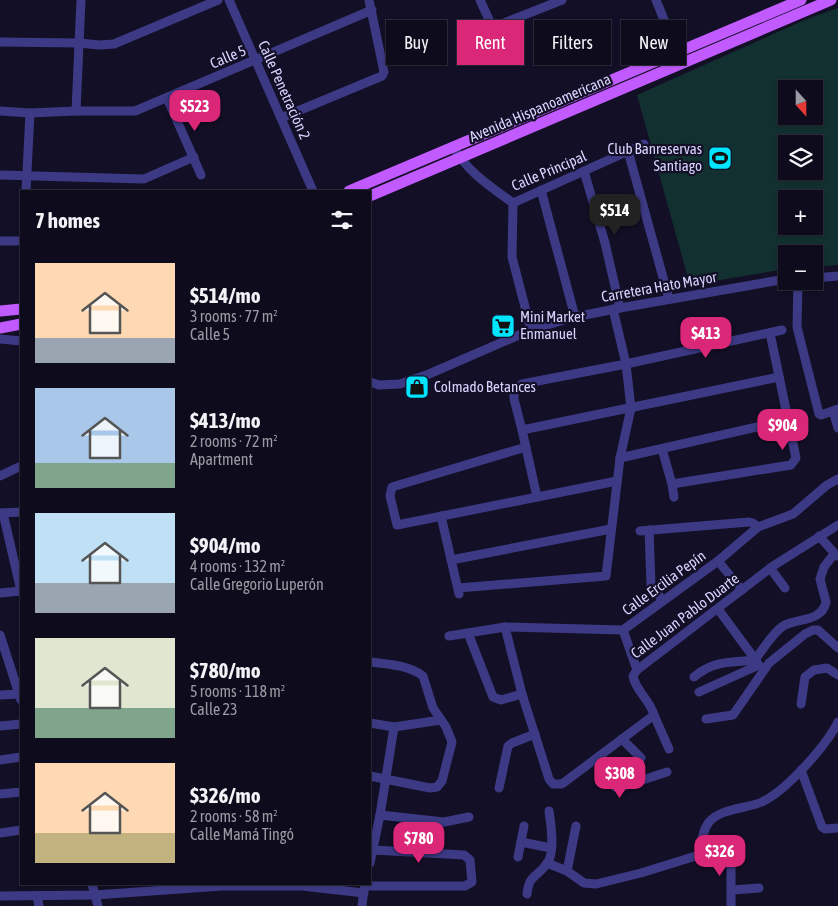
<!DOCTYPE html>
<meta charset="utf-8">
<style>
body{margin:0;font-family:"Asap Condensed",sans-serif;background:#171425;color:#f1f3f6;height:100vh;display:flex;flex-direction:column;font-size:19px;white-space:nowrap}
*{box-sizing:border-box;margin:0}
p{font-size:16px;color:#9b9ba3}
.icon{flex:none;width:28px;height:28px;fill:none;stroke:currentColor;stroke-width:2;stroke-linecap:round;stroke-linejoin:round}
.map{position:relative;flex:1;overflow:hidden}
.details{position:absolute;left:20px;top:190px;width:351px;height:695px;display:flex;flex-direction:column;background:#0e0b1c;border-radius:0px;box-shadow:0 1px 4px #0004,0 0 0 1px #2e2b3b}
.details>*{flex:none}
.top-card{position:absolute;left:386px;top:20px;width:376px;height:45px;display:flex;gap:10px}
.needle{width:32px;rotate:159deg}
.fabs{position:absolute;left:778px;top:80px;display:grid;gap:10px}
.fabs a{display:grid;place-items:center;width:45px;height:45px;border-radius:0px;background:#0e0b1c;box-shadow:0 1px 4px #0004,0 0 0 1px #2e2b3b;font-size:25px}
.price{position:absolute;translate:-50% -42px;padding:0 11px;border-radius:10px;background:#db2777;color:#fff;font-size:16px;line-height:32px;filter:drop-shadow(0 1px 2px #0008)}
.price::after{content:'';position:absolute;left:50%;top:30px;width:15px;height:11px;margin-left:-8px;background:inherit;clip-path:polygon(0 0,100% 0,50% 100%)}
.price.current{background:#222;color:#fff}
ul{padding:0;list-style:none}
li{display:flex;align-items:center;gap:15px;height:125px;padding:0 15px}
li span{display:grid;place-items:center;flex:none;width:140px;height:100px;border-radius:0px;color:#555}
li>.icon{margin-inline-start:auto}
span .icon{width:60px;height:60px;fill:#fffc;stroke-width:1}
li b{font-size:21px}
h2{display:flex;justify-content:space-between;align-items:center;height:60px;padding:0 15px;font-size:21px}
.chip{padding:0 18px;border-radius:0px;background:#0e0b1c;box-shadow:0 1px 4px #0004,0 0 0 1px #2e2b3b;font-size:18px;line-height:45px}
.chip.current{background:#db2777;color:#fff}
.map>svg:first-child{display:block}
.pitch{fill:#12302f;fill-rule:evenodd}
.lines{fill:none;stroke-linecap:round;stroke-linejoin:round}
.minor{stroke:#3d3a85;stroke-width:9}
.major{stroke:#c25bff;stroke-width:11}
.labels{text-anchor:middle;stroke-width:4.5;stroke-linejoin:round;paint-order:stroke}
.street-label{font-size:15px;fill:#d9d4ff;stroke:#130f26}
.poi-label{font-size:15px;fill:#d9d4ff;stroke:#130f26;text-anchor:start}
</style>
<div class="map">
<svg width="838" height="906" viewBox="0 0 838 906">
<rect width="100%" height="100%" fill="#130f26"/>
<path class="pitch" d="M838 8V265L814 267V254H786V269L690 285 637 95 807 19ZM786 89H814V116H786ZM786 144H814V171H786ZM786 199H814V226H786Z"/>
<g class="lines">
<g class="minor">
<path d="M229 0 313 191"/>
<path d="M480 0 492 26 494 27 562 0"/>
<path d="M656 0 682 64"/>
<path d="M0 42 79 43 99 45 114 44 218 0"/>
<path d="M167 98 201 175"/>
<path d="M0 111 30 113 76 111H135L372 10"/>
<path d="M76 111 81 0"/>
<path d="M281 118 382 76 384 72 369 0"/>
<path d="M453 146C466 171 491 187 513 203"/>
<path d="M628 151 669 299"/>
<path d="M584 171 605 243 620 308"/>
<path d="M0 175 144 179 194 157"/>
<path d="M541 190 575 317"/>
<path d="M26 191 30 113"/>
<path d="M513 203 644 144"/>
<path d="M513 203 512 257 531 330"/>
<path d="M0 241H21"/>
<path d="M814 278 838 276"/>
<path d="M798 281 797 327 819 414 821 415 838 409"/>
<path d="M0 339 21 341"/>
<path d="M370 382 379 385 400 384 429 374 533 329 575 317 620 308 786 279"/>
<path d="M833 411 838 428"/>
<path d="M522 430 779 377"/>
<path d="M526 447 392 487 390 496 397 525 617 481"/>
<path d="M662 449 672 484 674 497"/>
<path d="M620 458 788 420"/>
<path d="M0 476 21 466"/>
<path d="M672 484 791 465 796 458 770 333"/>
<path d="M537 497 522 430 514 399V390L522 384 626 364 613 309"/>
<path d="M0 513 21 512"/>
<path d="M3 513 21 591"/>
<path d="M441 516 459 594"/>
<path d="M649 530 651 585 663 601"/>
<path d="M640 531 749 522 753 523 758 527"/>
<path d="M819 536 837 556"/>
<path d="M451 560 611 529"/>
<path d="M718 561 742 590"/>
<path d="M770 568 785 588"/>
<path d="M458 588 606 576 620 458 631 408 626 364 782 330"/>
<path d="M0 593 21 591"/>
<path d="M718 609 757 662"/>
<path d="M505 627 522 694 549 779 553 784H562L654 715C650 700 635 690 633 676L637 670 773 566 838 525"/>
<path d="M623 630 637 670"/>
<path d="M468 633 493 697 501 700 522 694"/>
<path d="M0 635 21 700"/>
<path d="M449 636 505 627 623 630 718 561 758 527 793 514 827 485 838 479"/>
<path d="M370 662C387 664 409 665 423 676L433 708 446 727 452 742 442 781 437 787 430 788 370 776"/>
<path d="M694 677C714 660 730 663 755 660 763 649 772 634 783 626 797 618 822 622 826 602L820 579 824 567 834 554"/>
<path d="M699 692 759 665"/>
<path d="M0 695 19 694"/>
<path d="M801 704 805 677 814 670 827 668 838 675"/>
<path d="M654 715 669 749"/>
<path d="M706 719 733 715 769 663 805 634 813 630H818L838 648"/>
<path d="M370 723 394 727 441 720"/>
<path d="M0 726 21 724"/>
<path d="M622 739 641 758"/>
<path d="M599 756 612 784 615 787H621L667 772"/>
<path d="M0 760 21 757"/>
<path d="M801 770 822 827 825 829 838 828"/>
<path d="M499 788 508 746 512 743 535 734"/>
<path d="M0 794 21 792"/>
<path d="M380 815 444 822 469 817"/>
<path d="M0 833 21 830"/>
<path d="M521 842 551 848"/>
<path d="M699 855C701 845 702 831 709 822 721 808 746 809 762 802 787 790 826 746 838 722"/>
<path d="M518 857 524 826"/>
<path d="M370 863 380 815 394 727"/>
<path d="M547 863 567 871 584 883 596 884 641 873 699 855 721 858 726 860 731 866V906"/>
<path d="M567 871 576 826"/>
<path d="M92 884 98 906"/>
<path d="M365 886H465L472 882 470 860 464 855 373 850"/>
<path d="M732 890 759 888"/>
<path d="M527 894C529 873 539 877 548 862 555 850 551 824 549 811"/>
<path d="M0 896 95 895 222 886H302L364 893"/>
<path d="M37 896 39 906"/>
<path d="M362 906 364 889"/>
</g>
<g class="major">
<path d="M349 191 801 0"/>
<path d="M370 196 831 0"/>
<path d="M0 311 21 309"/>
<path d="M0 328 21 324"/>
</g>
</g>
<defs>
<g id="stadium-square" transform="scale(1.25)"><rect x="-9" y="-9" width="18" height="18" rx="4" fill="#00e5ff" stroke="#130f26"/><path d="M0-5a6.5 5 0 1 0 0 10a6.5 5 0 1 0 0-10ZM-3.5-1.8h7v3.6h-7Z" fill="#111"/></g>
<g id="supermarket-square" transform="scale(1.25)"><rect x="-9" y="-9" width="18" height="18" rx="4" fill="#00e5ff" stroke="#130f26"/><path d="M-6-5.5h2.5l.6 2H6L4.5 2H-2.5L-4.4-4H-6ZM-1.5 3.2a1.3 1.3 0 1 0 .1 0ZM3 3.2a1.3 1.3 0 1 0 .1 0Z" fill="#111"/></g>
<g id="shop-square" transform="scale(1.25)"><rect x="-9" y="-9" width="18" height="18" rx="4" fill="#00e5ff" stroke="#130f26"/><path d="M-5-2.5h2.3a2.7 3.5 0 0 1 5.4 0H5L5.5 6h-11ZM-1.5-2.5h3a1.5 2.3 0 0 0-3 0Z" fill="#111"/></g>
</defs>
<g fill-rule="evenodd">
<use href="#stadium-square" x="720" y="158"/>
<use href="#supermarket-square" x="503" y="326"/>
<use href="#shop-square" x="417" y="387"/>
</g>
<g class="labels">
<g class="street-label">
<text transform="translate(228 57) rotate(-23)" y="5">Calle 5</text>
<text transform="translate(284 90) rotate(66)" y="5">Calle Penetración 2</text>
<text transform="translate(540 108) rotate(-23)" y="5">Avenida Hispanoamericana</text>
<text transform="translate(549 171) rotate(-23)" y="5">Calle Principal</text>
<text transform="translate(659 287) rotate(-10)" y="5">Carretera Hato Mayor</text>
<text transform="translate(664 583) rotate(-36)" y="5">Calle Ercilia Pepín</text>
<text transform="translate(685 616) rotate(-37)" y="5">Calle Juan Pablo Duarte</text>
</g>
<g class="poi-label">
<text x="702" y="154" text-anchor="end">Club Banreservas<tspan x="702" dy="17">Santiago</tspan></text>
<text x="520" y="322">Mini Market<tspan x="520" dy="17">Enmanuel</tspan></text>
<text x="434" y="392">Colmado Betances</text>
</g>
</g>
</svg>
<div class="fabs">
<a><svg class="needle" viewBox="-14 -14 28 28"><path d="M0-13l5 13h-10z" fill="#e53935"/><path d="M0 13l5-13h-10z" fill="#9b9ba3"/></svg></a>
<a><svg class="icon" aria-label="layers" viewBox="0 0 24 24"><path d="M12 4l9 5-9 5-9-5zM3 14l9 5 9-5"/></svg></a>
<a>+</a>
<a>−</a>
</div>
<b class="price" style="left:195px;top:132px">$523</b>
<b class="price current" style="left:615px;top:236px">$514</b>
<b class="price" style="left:706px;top:359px">$413</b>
<b class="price" style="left:783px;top:451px">$904</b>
<b class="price" style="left:620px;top:799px">$308</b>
<b class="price" style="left:419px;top:864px">$780</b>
<b class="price" style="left:720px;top:877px">$326</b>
<div class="top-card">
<a class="chip">Buy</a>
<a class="chip current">Rent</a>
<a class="chip">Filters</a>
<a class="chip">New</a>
</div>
<section class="details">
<h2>7 homes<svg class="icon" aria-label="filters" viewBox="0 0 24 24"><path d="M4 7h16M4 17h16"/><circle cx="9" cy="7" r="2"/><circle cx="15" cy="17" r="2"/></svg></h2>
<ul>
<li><span style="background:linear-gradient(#ffd9b3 75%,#9aa5b1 0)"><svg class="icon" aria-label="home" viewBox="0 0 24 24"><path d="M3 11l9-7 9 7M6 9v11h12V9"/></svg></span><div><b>$514/mo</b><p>3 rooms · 77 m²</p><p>Calle 5</p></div></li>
<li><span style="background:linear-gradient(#a9c7e8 75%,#7fa58c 0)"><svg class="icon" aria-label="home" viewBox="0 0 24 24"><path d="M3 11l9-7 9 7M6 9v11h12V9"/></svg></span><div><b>$413/mo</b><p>2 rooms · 72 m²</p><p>Apartment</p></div></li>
<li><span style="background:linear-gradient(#bfe0f5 70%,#9aa5b1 0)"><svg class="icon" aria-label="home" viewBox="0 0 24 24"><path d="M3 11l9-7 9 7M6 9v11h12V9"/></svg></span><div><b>$904/mo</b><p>4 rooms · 132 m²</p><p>Calle Gregorio Luperón</p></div></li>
<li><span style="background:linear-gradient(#dfe7d0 70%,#7fa58c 0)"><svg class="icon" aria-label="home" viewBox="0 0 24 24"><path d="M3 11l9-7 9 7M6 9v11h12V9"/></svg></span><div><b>$780/mo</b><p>5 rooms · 118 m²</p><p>Calle 23</p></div></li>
<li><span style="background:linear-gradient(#ffd9b3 70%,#c2b280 0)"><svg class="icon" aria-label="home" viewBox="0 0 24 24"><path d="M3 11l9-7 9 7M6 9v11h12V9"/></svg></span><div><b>$326/mo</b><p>2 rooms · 58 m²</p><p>Calle Mamá Tingó</p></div></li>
</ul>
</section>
</div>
